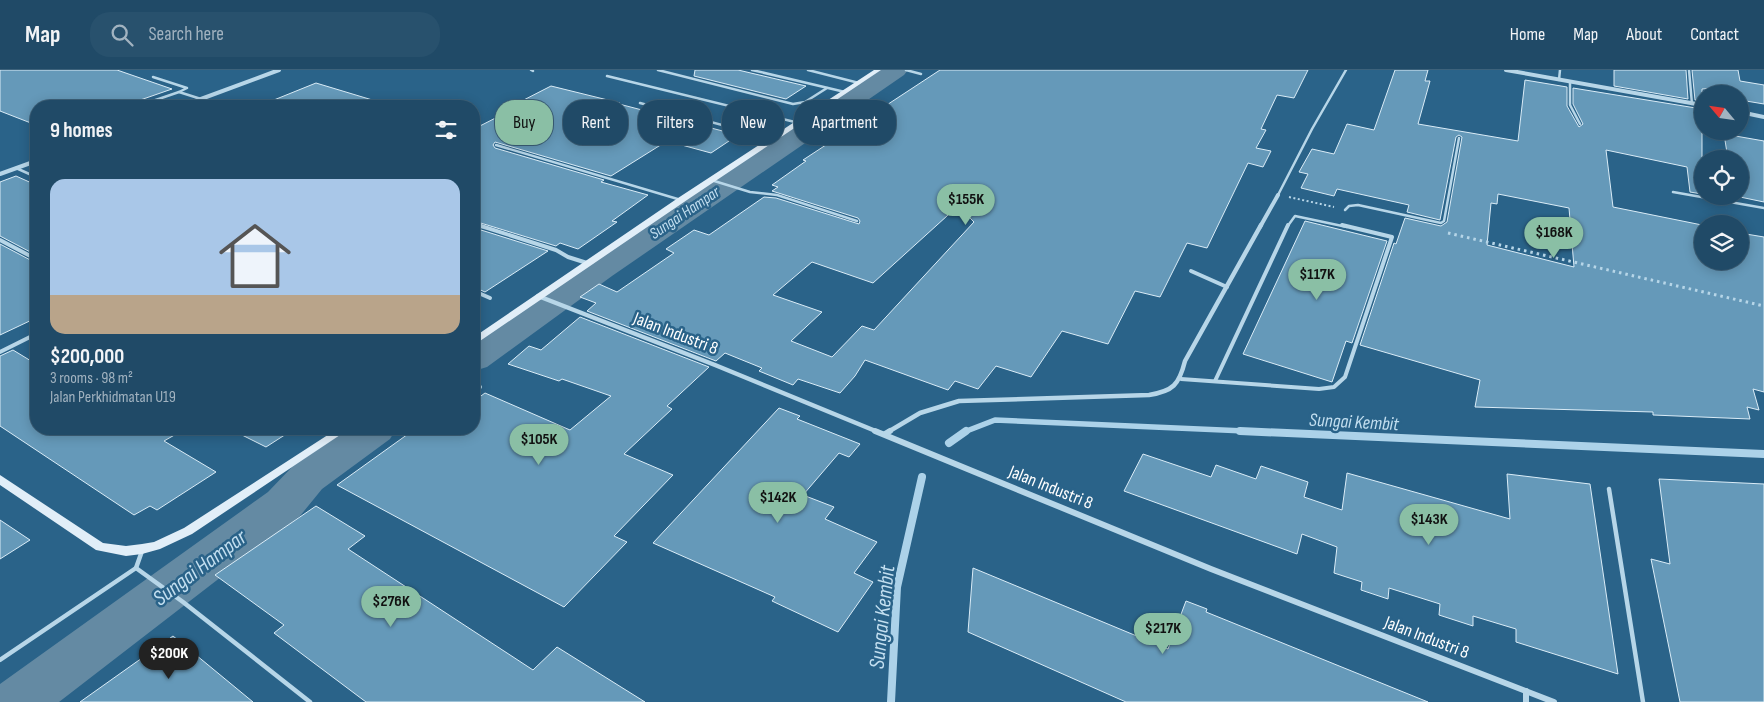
<!DOCTYPE html>
<meta charset="utf-8">
<style>
body{margin:0;font-family:"Sofia Sans Condensed",sans-serif;background:#28516d;color:#f1f3f6;height:100vh;display:flex;flex-direction:column;font-size:19px;white-space:nowrap}
*{box-sizing:border-box;margin:0}
p{font-size:16px;color:#a2b3c0}
.icon{flex:none;width:28px;height:28px;fill:none;stroke:currentColor;stroke-width:2;stroke-linecap:round;stroke-linejoin:round}
.map{position:relative;flex:1;overflow:hidden}
.details{position:absolute;left:30px;top:30px;width:450px;height:335px;display:flex;flex-direction:column;background:#204a67;border-radius:20px;box-shadow:0 2px 12px #0003,0 0 0 1px #3d627b}
.details>*{flex:none}
.hud{position:absolute;left:495px;top:30px;width:475px;height:45px;display:flex;gap:10px}
.needle{width:32px;rotate:299deg}
.buttons{position:absolute;left:1694px;top:15px;display:grid;gap:10px}
.buttons a{display:grid;place-items:center;width:55px;height:55px;border-radius:50%;background:#204a67;box-shadow:0 2px 12px #0003,0 0 0 1px #3d627b;font-size:25px}
.price{position:absolute;translate:-50% -42px;padding:0 11px;border-radius:18px;background:#8abfa5;color:#111;font-size:16px;line-height:32px;filter:drop-shadow(0 1px 2px #0008)}
.price::after{content:'';position:absolute;left:50%;top:30px;width:15px;height:11px;margin-left:-8px;background:inherit;clip-path:polygon(0 0,100% 0,50% 100%)}
.price.current{background:#222;color:#fff}
ul{padding:0;list-style:none}
li{display:grid;align-content:center;gap:10px;height:265px;padding:0 20px}
li span{display:grid;place-items:center;height:155px;border-radius:15px;color:#555}
li>.icon{margin-inline-start:auto}
span .icon{width:90px;height:90px;fill:#fffc;stroke-width:1}
li b{font-size:21px}
h2{display:flex;justify-content:space-between;align-items:center;height:60px;padding:0 20px;font-size:21px}
.chip{padding:0 18px;border-radius:20px;background:#204a67;box-shadow:0 2px 12px #0003,0 0 0 1px #3d627b;font-size:18px;line-height:45px}
.chip.current{background:#8abfa5;color:#111}
header{display:flex;align-items:center;gap:30px;box-sizing:border-box;height:70px;padding:0 25px;background:#204a67;border-bottom:1px solid #3d627b}
header strong{font-size:24px}
nav{display:flex;gap:28px;margin-inline-start:auto;font-size:18px}
.search{width:350px;height:45px;background:#28516d;display:flex;align-items:center;gap:12px;box-sizing:border-box;padding:0 18px;border-radius:20px;color:#a2b3c0;font-size:19px}
.map>svg:first-child{display:block}
.lines{fill:none;stroke-linecap:round;stroke-linejoin:round}
.stream-far1{stroke:#acd2e9;stroke-width:5.5}
.stream{stroke:#acd2e9;stroke-width:8}
.river{fill:#648aa3;fill-rule:evenodd}
.building{fill:#6599b9;stroke:#daecf7;fill-rule:evenodd}
.path-far1{stroke:#b7d6e8;stroke-width:2;stroke-dasharray:2 2.5;stroke-linecap:butt}
.path{stroke:#b7d6e8;stroke-width:3;stroke-dasharray:2.5 4;stroke-linecap:butt}
.lane-far2{stroke:#b7d6e8;stroke-width:2.5}
.lane-far1{stroke:#b7d6e8;stroke-width:4}
.lane{stroke:#b7d6e8;stroke-width:4.5}
.street-far2{stroke:#b7d6e8;stroke-width:4}
.street-far1{stroke:#b7d6e8;stroke-width:4.5}
.street{stroke:#b7d6e8;stroke-width:6}
.secondary{fill:#e1eef8;fill-rule:evenodd}
.labels{text-anchor:middle;stroke-width:5;stroke-linejoin:round;paint-order:stroke}
.far-water-label{font-size:16px;font-style:italic;fill:#c3dff0;stroke:#2a6389}
.street-label{font-size:18px;fill:#fff;stroke:#2a6389}
.water-label{font-size:19px;font-style:italic;fill:#c3dff0;stroke:#2a6389}
.near-water-label{font-size:22px;font-style:italic;fill:#c3dff0;stroke:#2a6389}
</style>
<header>
<strong>Map</strong>
<div class="search"><svg class="icon" aria-label="search" viewBox="0 0 24 24"><circle cx="10" cy="10" r="6"/><path d="M15 15l6 6"/></svg>Search here</div>
<nav><a>Home</a><a>Map</a><a>About</a><a>Contact</a></nav>
</header>
<div class="map">
<svg width="1764" height="632" viewBox="0 0 1764 632">
<rect width="100%" height="100%" fill="#2a6389"/>
<g class="lines">
<path class="stream-far1" d="M964 362 995 350 1268 362"/>
<g class="stream">
<path d="M1240 361 1764 384"/>
<path d="M949 373 966 361"/>
<path d="M891 632 897 517 922 407"/>
</g>
<g class="river">
<path d="M880 0H908L904 5 612 206 487 297 474 301V272L588 192Z"/>
<path d="M348 359H396L390 369 322 419 300 446 59 632H0V614L268 422 292 397Z"/>
</g>
</g>
<g class="building">
<path d="M0 0H117L172 19 123 36H36V55L0 41Z"/>
<path d="M695 0H738L806 16 786 29 694 6Z"/>
<path d="M940 0H1308L1294 28 1277 25 1261 59 1266 60 1256 78 1271 81 1263 97 1248 93 1207 178 1187 173 1160 227 1135 221 1108 274 1062 261 1031 307 996 296 978 319 955 311 948 320 865 290 855 306 840 323 798 309 793 315 759 301 762 298 725 283 716 291 587 241 596 233 580 227 599 214 617 222 674 183 666 179 694 160 709 165 764 127 776 128 859 154 860 151 858 148 772 121 778 117 772 115 806 91 803 90ZM958 136 974 152 874 260 862 256 832 287 791 271 822 242 773 225 812 192 873 213Z"/>
<path d="M1395 0H1428L1425 11H1430L1418 54 1518 71 1525 10 1567 17V36L1579 57 1583 54 1573 34V18L1702 39V124L1690 122 1687 97 1606 80 1613 137 1702 155V191H1740V163L1764 167V322L1753 319 1759 340 1747 337 1750 349 1653 345V342L1475 337 1480 310 1360 275 1394 173 1396 174 1405 148 1441 156 1447 152 1462 67 1459 65 1456 67 1440 150 1407 142 1409 135 1337 119 1334 126 1301 118 1308 104 1299 102 1312 79 1334 84 1347 54 1374 60ZM1498 124 1569 138 1574 197 1487 175 1491 133 1497 134Z"/>
<path d="M1614 0H1686L1688 29 1614 16Z"/>
<path d="M1692 0H1738L1740 11 1764 15V34L1740 30V24H1717L1716 18 1702 19V31L1695 30Z"/>
<path d="M316 13 379 32V36H259Z"/>
<path d="M551 16 620 33 619 34 738 65 711 83 667 71 611 106 495 72 493 75 495 78 604 110 601 112 648 125 612 151 617 152 578 179 560 173 556 176 474 151V59L519 36H512Z"/>
<path d="M1724 64 1764 71V132L1740 127V89H1728Z"/>
<path d="M16 106 36 115V185L0 166V112Z"/>
<path d="M1305 151 1387 171 1352 273 1346 271 1332 312 1243 284Z"/>
<path d="M474 157 481 160 548 181 485 222 474 217Z"/>
<path d="M0 174 36 193V248L0 265Z"/>
<path d="M580 247 709 297 667 336 672 339 624 384 673 405 614 466 627 472 564 537 337 415 415 359H474V331L485 323 570 360 611 326 562 309 559 311 508 294 529 276 541 280Z"/>
<path d="M13 280 36 294V359H185L164 371 216 402 157 440 150 436 134 445 0 356V286Z"/>
<path d="M779 338 800 346 797 349 860 374 849 387 839 383 803 425 834 437 825 449 877 472 854 503 873 512 838 562 772 531 775 527 653 473Z"/>
<path d="M230 359H294L266 377Z"/>
<path d="M1143 384 1211 407 1216 395 1256 409 1261 396 1308 412 1304 427 1342 440 1347 403 1510 449 1507 404 1590 414 1618 604 1516 572V559L1473 546V556L1439 545 1440 534 1389 518 1388 529 1361 520 1362 512 1334 503 1337 477 1302 464 1297 484 1124 421Z"/>
<path d="M1659 409 1764 414V632H1680L1651 489 1670 494Z"/>
<path d="M316 436 365 466 348 479 533 600 557 577 645 632H366L274 563 284 555 215 505Z"/>
<path d="M0 450 30 470 0 489Z"/>
<path d="M973 498 1168 579 1186 531 1207 539 1206 542 1428 632H1126L968 562Z"/>
<path d="M173 566 253 632H80Z"/>
</g>
<g class="lines">
<path class="path-far1" d="M1289 127 1334 137"/>
<path class="path" d="M1448 163 1764 236"/>
<g class="lane-far2">
<path d="M531 0 533 1"/>
<path d="M658 0 793 34 805 32 827 18"/>
<path d="M752 0 845 22"/>
<path d="M808 0 859 13"/>
<path d="M906 0 921 4"/>
<path d="M1689 0 1692 34"/>
<path d="M607 6 799 53"/>
<path d="M153 7 187 18 179 22"/>
<path d="M1559 10 1560 0"/>
<path d="M1570 12V35L1580 54"/>
<path d="M640 33 774 69"/>
<path d="M141 35 179 22 201 29"/>
<path d="M496 75 681 130"/>
<path d="M16 98 36 107"/>
<path d="M711 110 750 122 777 125 857 151"/>
<path d="M1673 122 1764 138"/>
<path d="M1278 125 1312 59 1346 0"/>
<path d="M1345 140 1349 136 1358 135 1441 153 1444 151 1459 68"/>
<path d="M474 154 482 157"/>
<path d="M1287 157 1295 146 1347 157"/>
</g>
<g class="lane-far1">
<path d="M478 155 556 180 568 187 587 193"/>
<path d="M0 170 36 189"/>
<path d="M1191 201 1227 217"/>
<path d="M474 221 490 228"/>
<path d="M0 282 36 264"/>
<path d="M1181 309 1319 319 1334 317 1345 307 1392 167 1342 155"/>
<path d="M474 311 480 317 474 323"/>
<path d="M1215 311 1288 155"/>
</g>
<g class="lane">
<path d="M1609 419 1643 632"/>
<path d="M136 498 142 481"/>
<path d="M0 590 136 498 183 532 310 632"/>
</g>
<g class="street-far2">
<path d="M1506 0 1702 35"/>
<path d="M182 36 279 0"/>
<path d="M1740 42 1764 47"/>
<path d="M0 104 36 91"/>
<path d="M1260 157 1278 125"/>
</g>
<g class="street-far1">
<path d="M538 226 715 295 878 362"/>
<path d="M888 362 920 343 959 331 1149 325C1173 321 1179 315 1185 291L1261 155"/>
</g>
<g class="street">
<path d="M875 361 1211 499 1554 632"/>
<path d="M885 364 890 361"/>
<path d="M1526 621V632"/>
</g>
<g class="secondary">
<path d="M874 0H881L684 132 477 273 474 274V267L678 128Z"/>
<path d="M337 359H349L192 464 160 479 142 484 126 486 96 480 0 415V405L103 473 126 476 142 474 154 472 184 458Z"/>
</g>
</g>
<g class="labels">
<g class="far-water-label">
<text transform="translate(684 142) rotate(-34)" y="6">Sungai Hampar</text>
</g>
<g class="street-label">
<text transform="translate(676 263) rotate(21)" y="6">Jalan Industri 8</text>
<text transform="translate(1051 417) rotate(22)" y="6">Jalan Industri 8</text>
<text transform="translate(1427 567) rotate(21)" y="6">Jalan Industri 8</text>
</g>
<g class="water-label">
<text transform="translate(1354 351) rotate(3)" y="7">Sungai Kembit</text>
</g>
<g class="near-water-label">
<text transform="translate(199 497) rotate(-37)" y="8">Sungai Hampar</text>
<text transform="translate(881 547) rotate(-84)" y="8">Sungai Kembit</text>
</g>
</g>
</svg>
<div class="buttons">
<a><svg class="needle" viewBox="-14 -14 28 28"><path d="M0-13l5 13h-10z" fill="#e53935"/><path d="M0 13l5-13h-10z" fill="#a2b3c0"/></svg></a>
<a><svg class="icon" aria-label="locate" viewBox="0 0 24 24"><circle cx="12" cy="12" r="6"/><path d="M12 2v4M12 18v4M2 12h4M18 12h4"/></svg></a>
<a><svg class="icon" aria-label="layers" viewBox="0 0 24 24"><path d="M12 4l9 5-9 5-9-5zM3 14l9 5 9-5"/></svg></a>
</div>
<b class="price" style="left:966px;top:156px">$155K</b>
<b class="price" style="left:1554px;top:189px">$168K</b>
<b class="price" style="left:1317px;top:231px">$117K</b>
<b class="price" style="left:539px;top:396px">$105K</b>
<b class="price" style="left:778px;top:454px">$142K</b>
<b class="price" style="left:1429px;top:476px">$143K</b>
<b class="price" style="left:391px;top:558px">$276K</b>
<b class="price" style="left:1163px;top:585px">$217K</b>
<b class="price current" style="left:169px;top:610px">$200K</b>
<div class="hud">
<a class="chip current">Buy</a>
<a class="chip">Rent</a>
<a class="chip">Filters</a>
<a class="chip">New</a>
<a class="chip">Apartment</a>
</div>
<section class="details">
<h2>9 homes<svg class="icon" aria-label="filters" viewBox="0 0 24 24"><path d="M4 7h16M4 17h16"/><circle cx="9" cy="7" r="2"/><circle cx="15" cy="17" r="2"/></svg></h2>
<ul>
<li><span style="background:linear-gradient(#a9c7e8 75%,#b9a48a 0)"><svg class="icon" aria-label="home" viewBox="0 0 24 24"><path d="M3 11l9-7 9 7M6 9v11h12V9"/></svg></span><div><b>$200,000</b><p>3 rooms · 98 m²</p><p>Jalan Perkhidmatan U19</p></div></li>
</ul>
</section>
</div>
